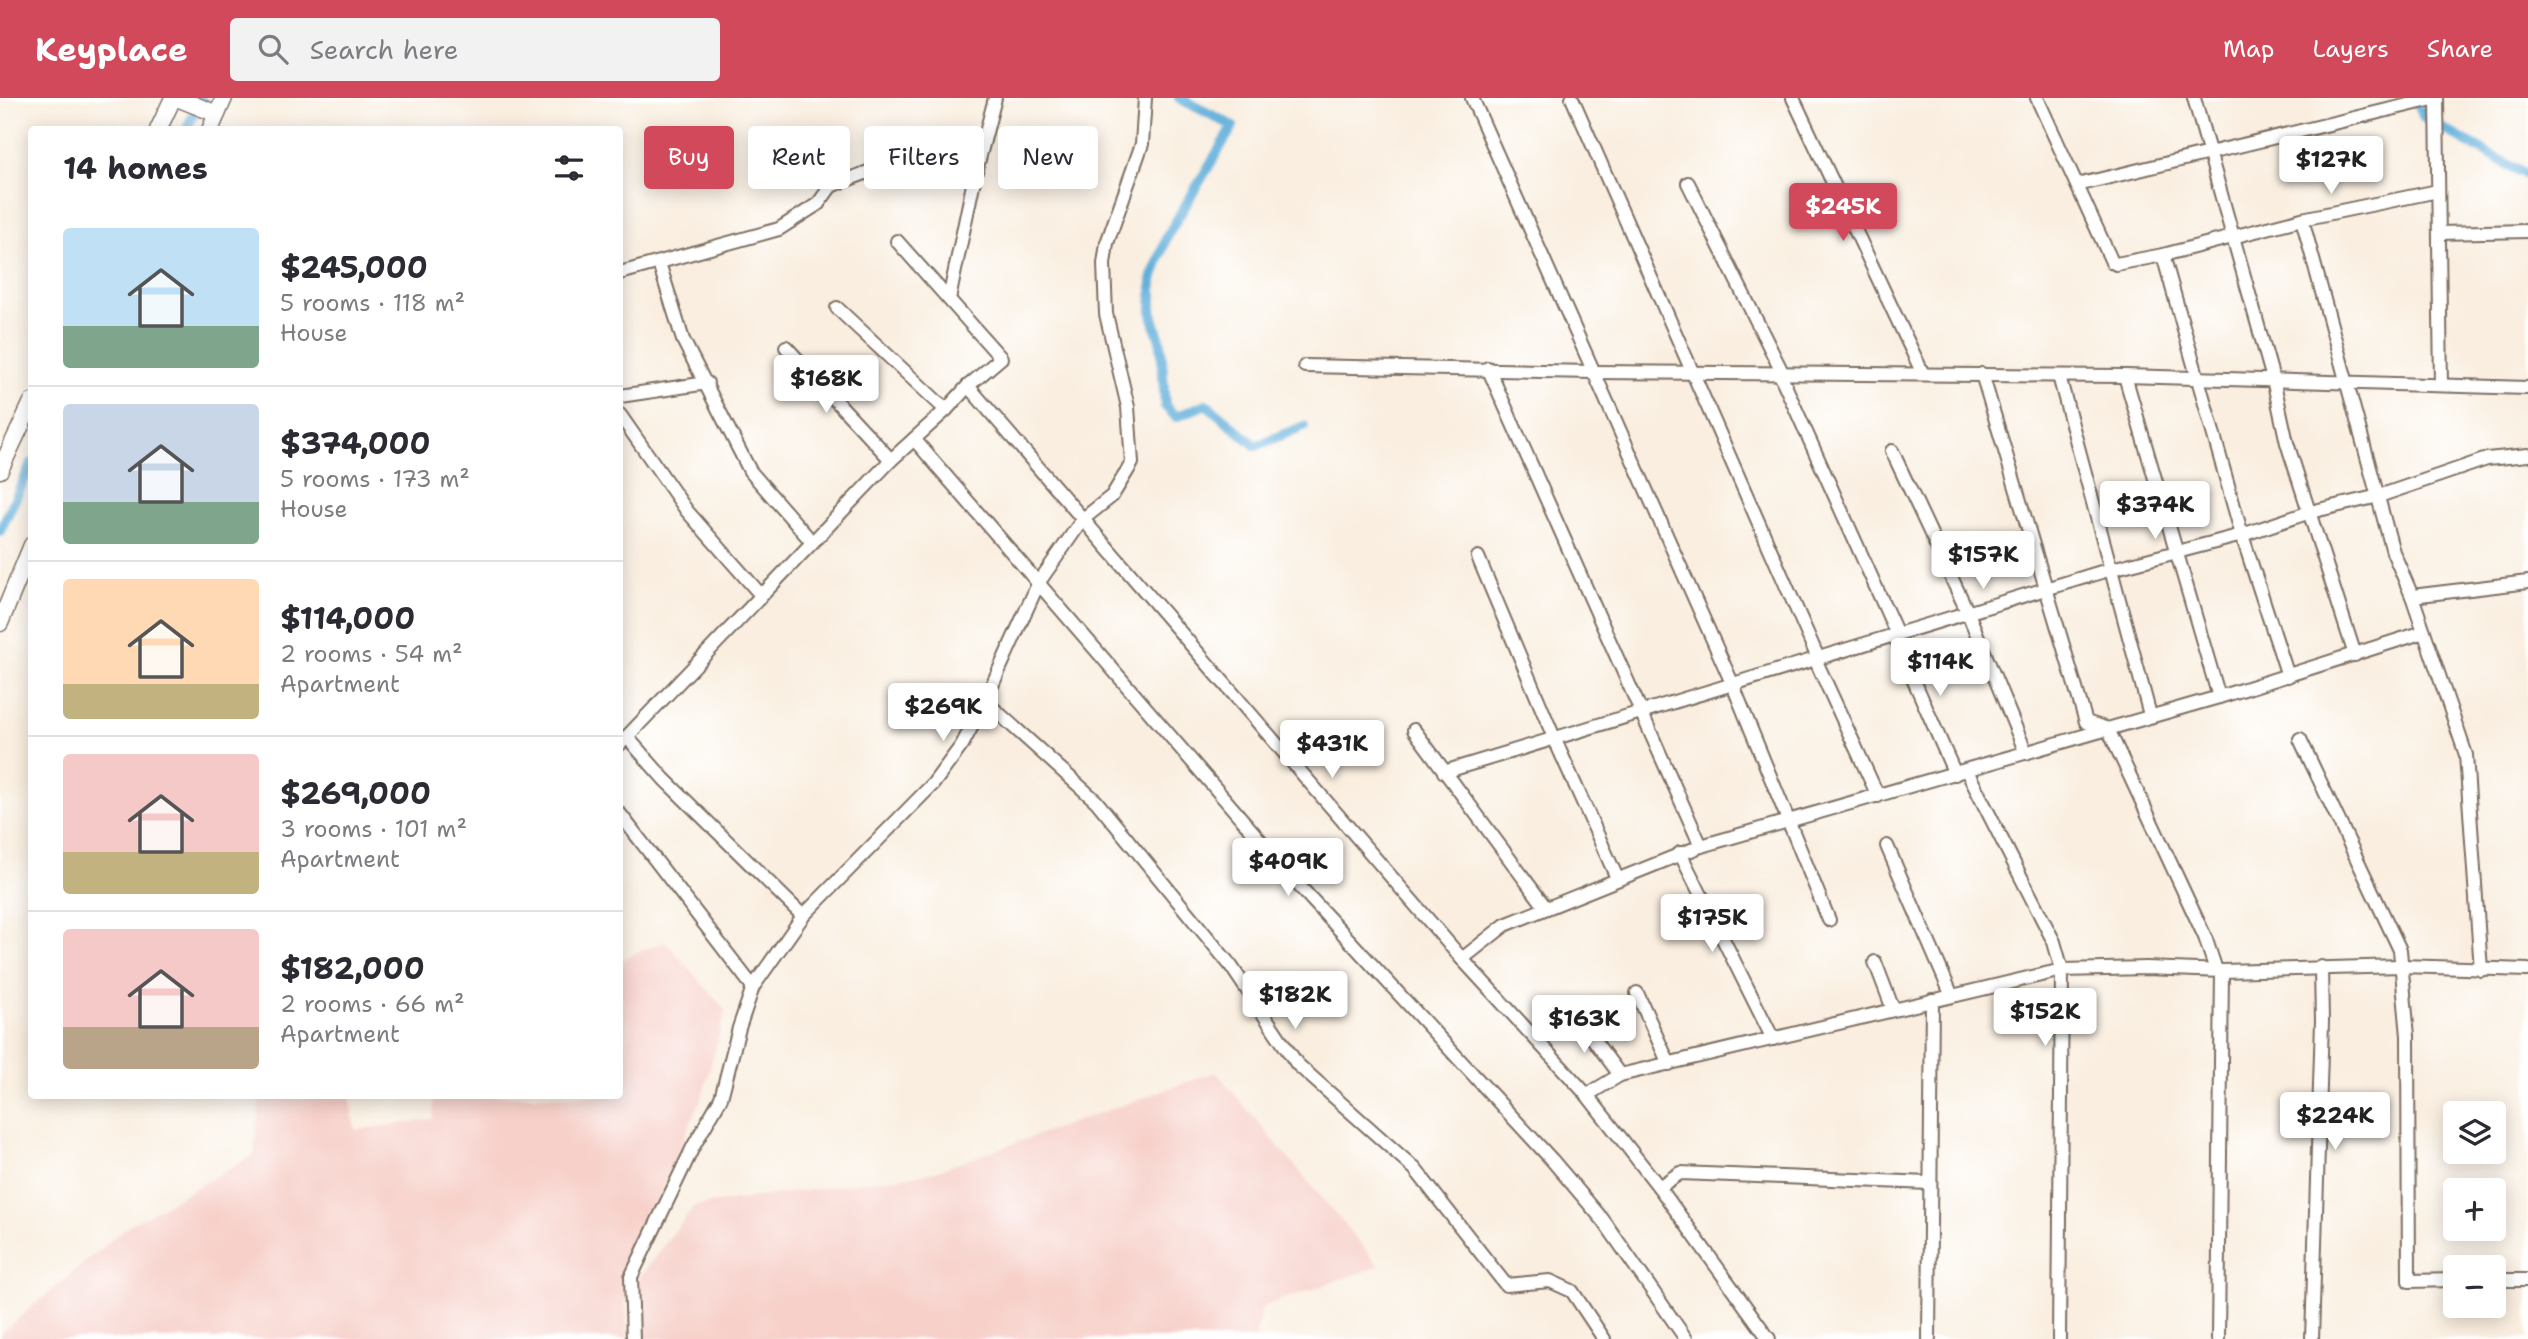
<!DOCTYPE html>
<meta charset="utf-8">
<style>
body{margin:0;font-family:"Shantell Sans",sans-serif;background:#f2f2f3;color:#2b2b33;height:100vh;display:flex;flex-direction:column;font-size:26px;white-space:nowrap}
*{box-sizing:border-box;margin:0}
p{font-size:23px;color:#7c7c81}
.icon{flex:none;width:38px;height:38px;fill:none;stroke:currentColor;stroke-width:2;stroke-linecap:round;stroke-linejoin:round}
.map{position:relative;flex:1;overflow:hidden}
.panel{position:absolute;left:28px;top:28px;width:595px;height:973px;display:flex;flex-direction:column;background:#fff;border-radius:7px;box-shadow:0 4px 18px #0003}
.panel>*{flex:none}
.banner{position:absolute;left:644px;top:28px;width:665px;height:63px;display:flex;gap:14px}
.controls{position:absolute;left:2443px;top:1003px;display:grid;gap:14px}
.controls a{display:grid;place-items:center;width:63px;height:63px;border-radius:7px;background:#fff;box-shadow:0 4px 18px #0003;font-size:35px}
.price{position:absolute;translate:-50% -60px;padding:0 16px;border-radius:7px;background:#fff;color:#222;font-size:23px;line-height:46px;filter:drop-shadow(0 2px 4px #0008)}
.price::after{content:'';position:absolute;left:50%;top:42px;width:21px;height:16px;margin-left:-10px;background:inherit;clip-path:polygon(0 0,100% 0,50% 100%)}
.price.current{background:#d1495b;color:#fff}
ul{padding:0;list-style:none}
li{display:flex;align-items:center;gap:21px;height:175px;padding:0 35px}
li+li{border-top:2px solid #e1e1e2}
li span{display:grid;place-items:center;flex:none;width:196px;height:140px;border-radius:7px;color:#555}
li>.icon{margin-inline-start:auto}
span .icon{width:84px;height:84px;fill:#fffc;stroke-width:1}
li b{font-size:30px}
h2{display:flex;justify-content:space-between;align-items:center;height:84px;padding:0 35px;font-size:30px}
.pill{padding:0 24px;border-radius:7px;background:#fff;box-shadow:0 4px 18px #0003;font-size:24px;line-height:63px}
.pill.current{background:#d1495b;color:#fff}
header{display:flex;align-items:center;gap:42px;box-sizing:border-box;height:98px;padding:0 35px;background:#d1495b;color:#fff}
header strong{font-size:33px}
nav{display:flex;gap:38px;margin-inline-start:auto;font-size:24px}
.search{width:490px;height:63px;background:#f2f2f3;display:flex;align-items:center;gap:18px;box-sizing:border-box;padding:0 24px;border-radius:7px;color:#7c7c81;font-size:26px}
.map>svg:first-child{display:block}
.built{fill:#f7d0c9}
.lines{fill:none;stroke-linecap:round;stroke-linejoin:round}
.canal{stroke:#60afda;stroke-width:10}
.minor-casing{stroke:#7e6f62;stroke-width:16}
.tertiary-casing{stroke:#7e6f62;stroke-width:19}
.minor{stroke:#fff;stroke-width:12}
.tertiary{stroke:#fff;stroke-width:16}
</style>
<header>
<strong>Keyplace</strong>
<div class="search"><svg class="icon" aria-label="search" viewBox="0 0 24 24"><circle cx="10" cy="10" r="6"/><path d="M15 15l6 6"/></svg>Search here</div>
<nav><a>Map</a><a>Layers</a><a>Share</a></nav>
</header>
<div class="map">
<svg width="2528" height="1241" viewBox="0 0 2528 1241">
<rect width="100%" height="100%" fill="#fff"/>
<filter id="ink" filterUnits="userSpaceOnUse"><feTurbulence type="fractalNoise" baseFrequency=".0143" numOctaves="2"/><feDisplacementMap in="SourceGraphic" scale="14" xChannelSelector="R" yChannelSelector="G"/><feConvolveMatrix kernelMatrix="1 2 1 2 8 2 1 2 1" color-interpolation-filters="sRGB"/></filter>
<filter id="wash" filterUnits="userSpaceOnUse"><feTurbulence type="fractalNoise" baseFrequency=".00686" numOctaves="4" result="noise"/><feDisplacementMap in="SourceGraphic" scale="28" xChannelSelector="R" yChannelSelector="G"/><feGaussianBlur stdDeviation="1.57" result="paint"/><feColorMatrix in="noise" values="0 0 0 0 0 0 0 0 0 0 0 0 0 0 0 0 0 1.4 0 .05"/><feComposite in="paint" operator="in"/></filter>
<g filter="url(#wash)">
<rect width="100%" height="100%" fill="#f9eedf"/>
<g class="built">
<path d="M665 843 726 913 702 999 626 1174 627 1241H0V1236L128 1128 254 1057 260 998H350L355 1032 433 1021 434 998H620V862Z"/>
<path d="M1216 974 1379 1168 1262 1209 1255 1241H638L639 1180 694 1108 930 1075Z"/>
</g>
<g class="lines">
<g class="canal">
<path d="M1179 0 1233 28 1167 138 1152 182V216L1161 246 1165 308 1176 319 1206 306 1256 348 1304 328"/>
<path d="M2415 0 2424 20 2528 78"/>
<path d="M186 32 202 0"/>
<path d="M0 433 32 365"/>
</g>
</g>
</g>
<g filter="url(#ink)">
<g class="lines">
<g class="minor-casing">
<g id="minor">
<path d="M1472 0 1732 585 1829 822"/>
<path d="M1572 0 1818 560"/>
<path d="M1793 0 1923 276"/>
<path d="M2037 0 2112 164 2116 166 2163 157 2302 121 2438 93"/>
<path d="M2194 0 2273 281 2287 345 2355 557"/>
<path d="M2437 0 2441 287"/>
<path d="M1688 85 1782 274"/>
<path d="M2077 87 2437 0"/>
<path d="M2302 121 2393 454 2412 498 2466 657 2481 872"/>
<path d="M2439 135 2528 133"/>
<path d="M897 143 1001 260 968 288"/>
<path d="M2163 157 2242 437 2288 578"/>
<path d="M659 165 683 242 750 373 812 444"/>
<path d="M620 175 779 131 818 106 831 88 868 74 936 67 975 77"/>
<path d="M949 201 975 77 995 0"/>
<path d="M837 210 946 312 968 288 1462 861 1587 997 1659 1089 1769 1241"/>
<path d="M786 249 891 362"/>
<path d="M1305 268 1593 274 2125 278 2528 290"/>
<path d="M1488 270 1701 748"/>
<path d="M1779 274 1897 536"/>
<path d="M1982 276 2086 624 2108 631 2205 839 2216 872"/>
<path d="M2059 278 2150 617"/>
<path d="M2125 278 2219 599"/>
<path d="M620 298 707 285"/>
<path d="M620 317 687 413 760 496"/>
<path d="M914 341 1303 792 1552 1062 1603 1122 1686 1241"/>
<path d="M1892 353 1968 515 2026 655"/>
<path d="M1478 459 1555 642 1617 780"/>
<path d="M2412 498 2528 484"/>
<path d="M1894 537 1955 676"/>
<path d="M1815 561 1878 698"/>
<path d="M985 603 1096 703 1231 868 1297 966 1415 1071 1506 1187 1550 1183 1572 1193 1604 1241"/>
<path d="M1414 632 1546 810"/>
<path d="M627 639 664 681 803 818"/>
<path d="M2300 641 2400 852 2408 938 2409 1183 2455 1182"/>
<path d="M620 646 891 362 946 312"/>
<path d="M1967 673 2054 844 2062 872 2059 1241"/>
<path d="M1444 674 2108 472 2242 437 2310 414 2379 398 2487 361 2528 357"/>
<path d="M620 716 753 889"/>
<path d="M1887 748 1952 898"/>
<path d="M1680 755 1773 941"/>
<path d="M1462 861 1505 827 1701 748 2219 599 2424 534"/>
<path d="M1875 864 1893 911"/>
<path d="M1637 895 1669 966"/>
<path d="M1576 918 1620 977"/>
<path d="M1587 997 1620 977 2062 872 2147 870 2222 873 2401 868 2528 872"/>
<path d="M1659 1089 1680 1075 1930 1085"/>
<path d="M2494 1182H2528"/>
<path d="M633 1241 631 1179 693 1049 721 1000 739 930 753 889 803 818 933 686 962 647 985 603 1039 484 1083 421 1112 398 1132 365 1128 309 1106 216 1104 166 1107 145 1142 46 1145 0"/>
<path d="M1929 1241 1932 902"/>
<path d="M2218 1241 2222 873"/>
<path d="M2312 1241 2322 923 2321 869"/>
</g>
</g>
<g class="tertiary-casing">
<g id="tertiary">
<path d="M177 0 217 16"/>
<path d="M158 32 173 0"/>
<path d="M210 32 224 0"/>
<path d="M0 372 32 304"/>
<path d="M0 525 32 447"/>
</g>
</g>
<use href="#minor" class="minor"/>
<use href="#tertiary" class="tertiary"/>
</g>
</g>
</svg>
<div class="controls">
<a><svg class="icon" aria-label="layers" viewBox="0 0 24 24"><path d="M12 4l9 5-9 5-9-5zM3 14l9 5 9-5"/></svg></a>
<a>+</a>
<a>−</a>
</div>
<b class="price" style="left:2331px;top:98px">$127K</b>
<b class="price current" style="left:1843px;top:145px">$245K</b>
<b class="price" style="left:826px;top:317px">$168K</b>
<b class="price" style="left:2155px;top:443px">$374K</b>
<b class="price" style="left:1983px;top:493px">$157K</b>
<b class="price" style="left:1940px;top:600px">$114K</b>
<b class="price" style="left:943px;top:645px">$269K</b>
<b class="price" style="left:1332px;top:682px">$431K</b>
<b class="price" style="left:1288px;top:800px">$409K</b>
<b class="price" style="left:1712px;top:856px">$175K</b>
<b class="price" style="left:1295px;top:933px">$182K</b>
<b class="price" style="left:2045px;top:950px">$152K</b>
<b class="price" style="left:1584px;top:957px">$163K</b>
<b class="price" style="left:2335px;top:1054px">$224K</b>
<div class="banner">
<a class="pill current">Buy</a>
<a class="pill">Rent</a>
<a class="pill">Filters</a>
<a class="pill">New</a>
</div>
<section class="panel">
<h2>14 homes<svg class="icon" aria-label="filters" viewBox="0 0 24 24"><path d="M4 7h16M4 17h16"/><circle cx="9" cy="7" r="2"/><circle cx="15" cy="17" r="2"/></svg></h2>
<ul>
<li><span style="background:linear-gradient(#bfe0f5 70%,#7fa58c 0)"><svg class="icon" aria-label="home" viewBox="0 0 24 24"><path d="M3 11l9-7 9 7M6 9v11h12V9"/></svg></span><div><b>$245,000</b><p>5 rooms · 118 m²</p><p>House</p></div></li>
<li><span style="background:linear-gradient(#c9d6e8 70%,#7fa58c 0)"><svg class="icon" aria-label="home" viewBox="0 0 24 24"><path d="M3 11l9-7 9 7M6 9v11h12V9"/></svg></span><div><b>$374,000</b><p>5 rooms · 173 m²</p><p>House</p></div></li>
<li><span style="background:linear-gradient(#ffd9b3 75%,#c2b280 0)"><svg class="icon" aria-label="home" viewBox="0 0 24 24"><path d="M3 11l9-7 9 7M6 9v11h12V9"/></svg></span><div><b>$114,000</b><p>2 rooms · 54 m²</p><p>Apartment</p></div></li>
<li><span style="background:linear-gradient(#f6c9c9 70%,#c2b280 0)"><svg class="icon" aria-label="home" viewBox="0 0 24 24"><path d="M3 11l9-7 9 7M6 9v11h12V9"/></svg></span><div><b>$269,000</b><p>3 rooms · 101 m²</p><p>Apartment</p></div></li>
<li><span style="background:linear-gradient(#f6c9c9 70%,#b9a48a 0)"><svg class="icon" aria-label="home" viewBox="0 0 24 24"><path d="M3 11l9-7 9 7M6 9v11h12V9"/></svg></span><div><b>$182,000</b><p>2 rooms · 66 m²</p><p>Apartment</p></div></li>
</ul>
</section>
</div>
